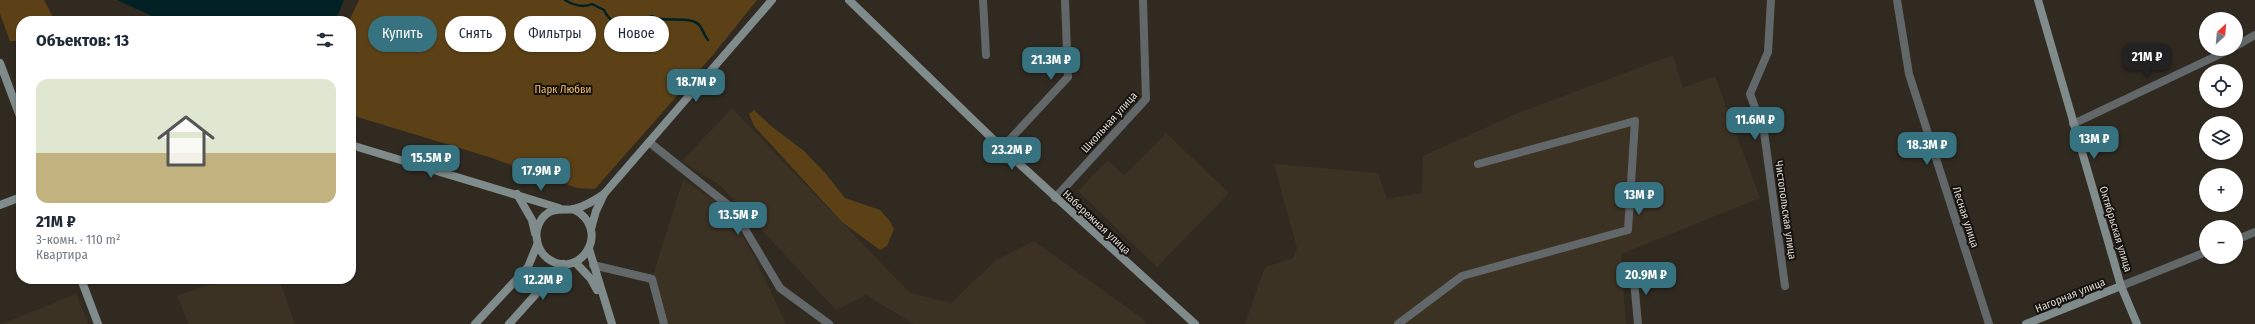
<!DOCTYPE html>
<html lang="ru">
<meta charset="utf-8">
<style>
body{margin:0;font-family:"Fira Sans Condensed",sans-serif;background:#f2f2f3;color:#1f2937;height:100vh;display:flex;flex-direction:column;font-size:15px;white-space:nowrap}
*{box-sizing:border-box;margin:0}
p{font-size:13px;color:#747a83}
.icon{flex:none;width:22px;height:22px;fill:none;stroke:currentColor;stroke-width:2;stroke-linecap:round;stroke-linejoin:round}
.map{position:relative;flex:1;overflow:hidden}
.details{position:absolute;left:16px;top:16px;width:340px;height:268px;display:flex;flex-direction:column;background:#fff;border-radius:16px;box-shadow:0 1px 3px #0004}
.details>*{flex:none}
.hud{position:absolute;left:368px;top:16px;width:380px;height:36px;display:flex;gap:8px}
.needle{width:26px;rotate:26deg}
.tools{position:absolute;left:2199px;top:12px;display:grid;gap:8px}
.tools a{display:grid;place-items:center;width:44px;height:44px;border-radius:50%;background:#fff;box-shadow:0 1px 3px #0004;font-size:20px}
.price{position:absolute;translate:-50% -34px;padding:0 9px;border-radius:8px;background:#36727f;color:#fff;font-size:13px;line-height:26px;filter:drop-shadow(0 1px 2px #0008)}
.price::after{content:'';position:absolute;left:50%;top:24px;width:12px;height:9px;margin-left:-6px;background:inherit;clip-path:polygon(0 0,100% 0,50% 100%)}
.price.current{background:#222;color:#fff}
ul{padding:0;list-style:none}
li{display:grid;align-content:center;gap:8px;height:212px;padding:0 20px}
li+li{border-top:1px solid #e0e1e3}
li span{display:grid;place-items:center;height:124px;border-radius:12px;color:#555}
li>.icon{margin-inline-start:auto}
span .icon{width:72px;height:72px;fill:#fffc;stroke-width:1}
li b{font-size:17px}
h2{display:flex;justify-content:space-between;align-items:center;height:48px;padding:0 20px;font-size:17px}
.tag{padding:0 14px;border-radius:18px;background:#fff;box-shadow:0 1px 3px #0004;font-size:14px;line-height:36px}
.tag.current{background:#36727f;color:#fff}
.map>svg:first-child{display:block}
.built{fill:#3c3224}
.green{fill:#5c4117}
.water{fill:#012124}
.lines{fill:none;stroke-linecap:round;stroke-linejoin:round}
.stream{stroke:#012124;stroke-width:2.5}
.street{stroke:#626869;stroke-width:8}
.secondary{stroke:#808b8c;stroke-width:8}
.labels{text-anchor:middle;stroke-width:4;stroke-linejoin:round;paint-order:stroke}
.park-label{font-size:11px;fill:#f5bb66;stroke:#16130f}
.street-label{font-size:11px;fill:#dad6d0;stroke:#16130f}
</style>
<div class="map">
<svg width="2255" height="324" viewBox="0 0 2255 324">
<rect width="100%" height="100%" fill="#312a21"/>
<g class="built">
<path d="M1673 55 1683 88 1715 76 1760 198 1621 254 1626 324H1245L1265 267 1293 258 1297 248 1274 164 1378 173 1387 199 1422 193 1423 156 1518 113Z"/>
<path d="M732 108 910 293 951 303 996 260 1034 241 1142 318 1147 324H914L866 295 836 310 721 186 682 161Z"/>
<path d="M1166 133 1229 193 1157 267 1078 191 1108 160 1124 176Z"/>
<path d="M683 180 726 208 755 258 786 324H668L652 279Z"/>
<path d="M226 279H279L295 324H189L177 296Z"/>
<path d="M76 294 88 324H2Z"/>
</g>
<g class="green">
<path d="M0 0H44L55 21H21V41H10L0 14Z"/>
<path d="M359 0H757L712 56 595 189 577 188 489 157 351 115V21H349Z"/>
<path d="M754 110 771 126 804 151 826 174 845 198 880 210 889 220 894 229 887 246 880 250 842 222 754 126 749 114Z"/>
</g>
<path class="water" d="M117 0H344L335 21H163Z"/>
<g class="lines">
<path class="stream" d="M565 0C572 5 584 8 592 4L604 10C612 27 620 21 633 21 640 20 646 20 652 16 661 24 692 14 700 26 703 30 704 35 708 40"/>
<g class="street">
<path d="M983 0 986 55"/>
<path d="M1771 0 1768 52 1750 94 1764 132 1785 286"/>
<path d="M1897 0 1909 74 1989 324"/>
<path d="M2236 46 2255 35"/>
<path d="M2073 124 2231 49"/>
<path d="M649 142 733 209 780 288 829 324"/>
<path d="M1002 148 1068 77 1065 0"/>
<path d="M1055 198 1146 99 1143 0"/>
<path d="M2236 240 2255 232"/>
<path d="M593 265 652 279 664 324"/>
<path d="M1633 270 1638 324"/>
<path d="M2121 286 2206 252"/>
<path d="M1398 324 1462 276 1628 230 1635 121 1478 164"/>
</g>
<g class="secondary">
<path d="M849 0 1002 148 1195 324"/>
<path d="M2038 0 2121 286 2137 324"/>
<path d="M0 63 21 119"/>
<path d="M351 145 559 208"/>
<path d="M517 194 532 220 535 233"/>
<path d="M0 205 21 197"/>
<path d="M573 209C614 229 579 283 547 258 541 253 538 247 537 240 535 230 539 219 548 213 557 207 565 211 574 209 586 206 595 200 604 194L772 0"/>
<path d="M591 229 596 211 604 194"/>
<path d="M589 249 612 324"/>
<path d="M575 262 591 279 597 290"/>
<path d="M81 279 98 324"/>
<path d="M475 324 528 267 537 245"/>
<path d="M509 324 563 264"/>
<path d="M2026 324 2121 286"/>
</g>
</g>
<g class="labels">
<g class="park-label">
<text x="563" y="93">Парк Любви</text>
</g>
<g class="street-label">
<text transform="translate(1109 122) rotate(-48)" y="4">Школьная улица</text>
<text transform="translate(1786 210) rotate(82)" y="4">Чистопольская улица</text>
<text transform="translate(1966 217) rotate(72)" y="4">Лесная улица</text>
<text transform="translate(1097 222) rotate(43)" y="4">Набережная улица</text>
<text transform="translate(2116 229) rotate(73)" y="4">Октябрьская улица</text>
<text transform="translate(2070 295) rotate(-22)" y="4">Нагорная улица</text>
</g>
</g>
</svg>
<div class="tools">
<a><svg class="needle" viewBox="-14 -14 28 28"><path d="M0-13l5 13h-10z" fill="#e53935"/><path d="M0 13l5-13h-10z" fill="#747a83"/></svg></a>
<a><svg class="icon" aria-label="locate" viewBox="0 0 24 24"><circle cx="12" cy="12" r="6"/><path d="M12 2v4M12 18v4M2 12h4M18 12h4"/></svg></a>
<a><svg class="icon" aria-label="layers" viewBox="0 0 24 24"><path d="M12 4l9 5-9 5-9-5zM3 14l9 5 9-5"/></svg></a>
<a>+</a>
<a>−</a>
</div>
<b class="price current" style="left:2147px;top:78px">21M ₽</b>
<b class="price" style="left:1051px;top:81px">21.3M ₽</b>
<b class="price" style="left:696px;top:103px">18.7M ₽</b>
<b class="price" style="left:1755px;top:141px">11.6M ₽</b>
<b class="price" style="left:2094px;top:160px">13M ₽</b>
<b class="price" style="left:1927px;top:166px">18.3M ₽</b>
<b class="price" style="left:1012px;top:171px">23.2M ₽</b>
<b class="price" style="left:431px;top:179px">15.5M ₽</b>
<b class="price" style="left:541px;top:192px">17.9M ₽</b>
<b class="price" style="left:1639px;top:216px">13M ₽</b>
<b class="price" style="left:738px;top:236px">13.5M ₽</b>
<b class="price" style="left:1646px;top:296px">20.9M ₽</b>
<b class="price" style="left:543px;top:301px">12.2M ₽</b>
<div class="hud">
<a class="tag current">Купить</a>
<a class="tag">Снять</a>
<a class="tag">Фильтры</a>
<a class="tag">Новое</a>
</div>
<section class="details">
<h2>Объектов: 13<svg class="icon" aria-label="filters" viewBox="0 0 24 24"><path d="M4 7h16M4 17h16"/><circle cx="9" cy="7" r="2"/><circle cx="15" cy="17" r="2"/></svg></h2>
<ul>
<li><span style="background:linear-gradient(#dfe7d0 60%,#c2b280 0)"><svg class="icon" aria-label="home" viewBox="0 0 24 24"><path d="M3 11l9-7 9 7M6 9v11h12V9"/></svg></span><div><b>21M ₽</b><p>3-комн. · 110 m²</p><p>Квартира</p></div></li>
</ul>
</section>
</div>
